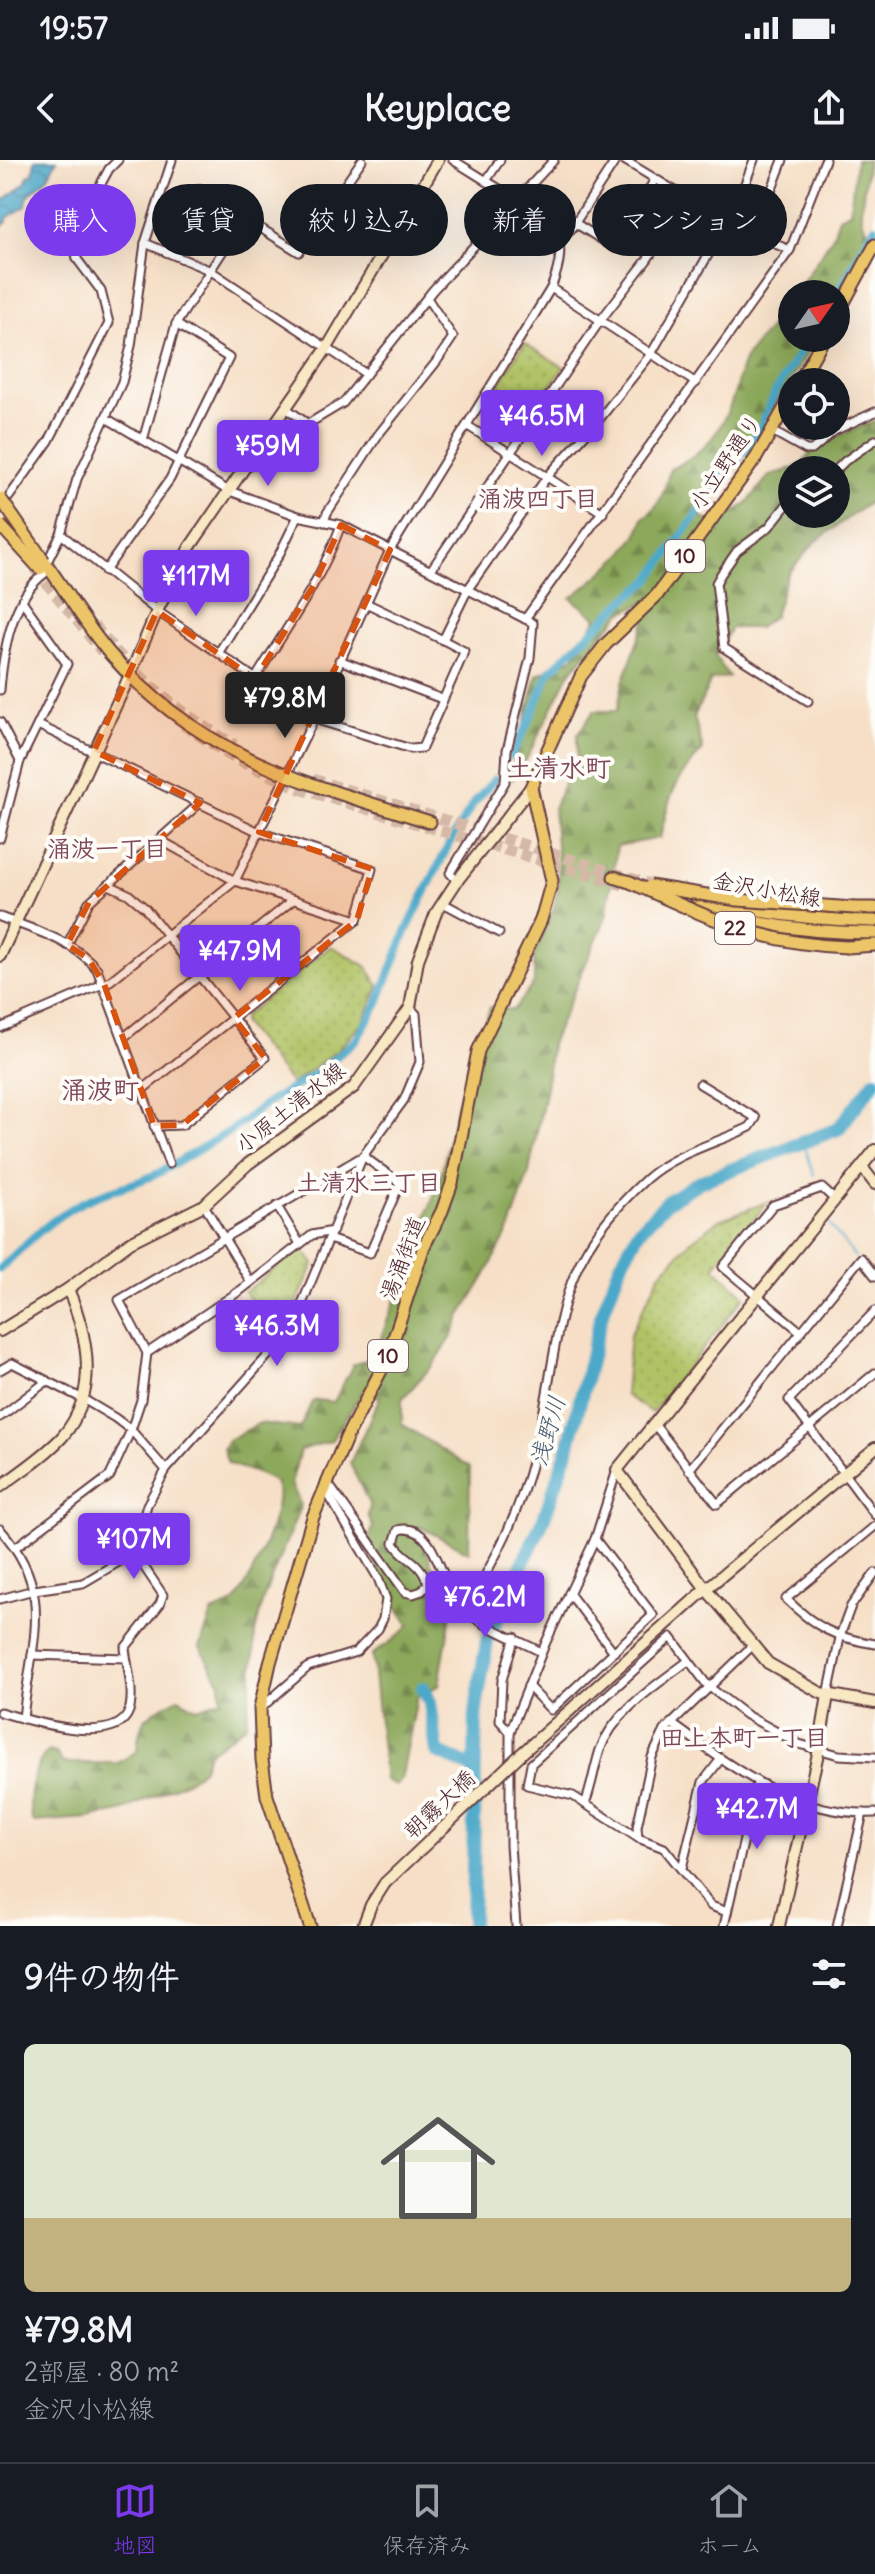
<!DOCTYPE html>
<html lang="ja">
<meta charset="utf-8">
<style>
body{margin:0;font-family:Delius,"Klee One",sans-serif;background:#242831;color:#f1f3f6;height:100vh;display:flex;flex-direction:column;font-size:30px;white-space:nowrap}
*{box-sizing:border-box;margin:0}
p{font-size:26px;color:#9ea1a6}
.icon{flex:none;width:44px;height:44px;fill:none;stroke:currentColor;stroke-width:2;stroke-linecap:round;stroke-linejoin:round}
.map{position:relative;height:1766px;overflow:hidden}
.side{display:flex;flex-direction:column;background:#171b24;flex:1}
.side>*{flex:none}
.top-card{position:absolute;left:24px;top:24px;width:828px;height:72px;display:flex;gap:16px}
.needle{width:52px;rotate:56deg}
.controls{position:absolute;left:778px;top:120px;display:grid;gap:16px}
.controls a{display:grid;place-items:center;width:72px;height:72px;border-radius:50%;background:#171b24;box-shadow:0 8px 32px #0002;font-size:40px}
.price{position:absolute;translate:-50% -68px;padding:0 18px;border-radius:8px;background:#7c3aed;color:#fff;font-size:26px;line-height:52px;filter:drop-shadow(0 2px 4px #0008)}
.price::after{content:'';position:absolute;left:50%;top:48px;width:24px;height:18px;margin-left:-12px;background:inherit;clip-path:polygon(0 0,100% 0,50% 100%)}
.price.on{background:#222;color:#fff}
ul{padding:0;list-style:none}
li{display:grid;align-content:center;gap:16px;height:424px;padding:0 24px}
li span{display:grid;place-items:center;height:248px;border-radius:12px;color:#555}
li>.icon{margin-inline-start:auto}
span .icon{width:144px;height:144px;fill:#fffc;stroke-width:1}
li b{font-size:34px}
h2{display:flex;justify-content:space-between;align-items:center;height:96px;padding:0 24px;font-size:34px}
.chip{padding:0 28px;border-radius:36px;background:#171b24;box-shadow:0 8px 32px #0002;font-size:28px;line-height:72px}
.chip.on{background:#7c3aed;color:#fff}
.status{display:flex;justify-content:space-between;align-items:center;height:56px;padding:0 40px;background:#171b24;direction:ltr}
.status svg{height:22px;fill:currentColor}
header{display:flex;justify-content:space-between;align-items:center;height:104px;padding:0 24px;background:#171b24;font-size:36px;font-weight:800}
.dock{display:flex;justify-content:space-around;align-items:center;height:112px;border-top:2px solid #363941;background:#171b24;font-size:22px;color:#9ea1a6}
.dock a{display:grid;justify-items:center;gap:4px}
.dock .on{color:#7c3aed}
.map>svg:first-child{display:block}
.forest{fill:url(#forest-firs);stroke:#6b6442;stroke-width:2;fill-rule:evenodd}
.park{fill:url(#park-dots);stroke:#7d7048;stroke-width:2}
.water{fill:url(#water-waves);stroke:#4a647a;stroke-width:2}
.lines{fill:none;stroke-linecap:round;stroke-linejoin:round}
.stream{stroke:#4ba8c9;stroke-width:2}
.canal{stroke:#4ba8c9;stroke-width:8}
.river{stroke:#4ba8c9;stroke-width:14}
.primary-tunnel{stroke:#d4b9a7;stroke-width:11;stroke-dasharray:11 5.5;stroke-linecap:butt}
.street-casing{stroke:#643c42;stroke-width:11}
.secondary-casing{stroke:#643c42;stroke-width:14}
.primary-casing{stroke:#643c42;stroke-width:15}
.street{stroke:#fff;stroke-width:7}
.secondary{stroke:#f8e8c3;stroke-width:10}
.primary{stroke:#edc569;stroke-width:11}
.secondary-bridge-casing{stroke:#643c42;stroke-width:14;stroke-linecap:butt}
.primary-bridge-casing{stroke:#643c42;stroke-width:15;stroke-linecap:butt}
.secondary-bridge{stroke:#f8e8c3;stroke-width:10}
.primary-bridge{stroke:#edc569;stroke-width:11}
.marked{fill:#d8530f;fill-opacity:0.2;stroke:#d8530f;stroke-width:6;stroke-dasharray:16 10;stroke-linejoin:round}
.labels{text-anchor:middle;stroke-width:8;stroke-linejoin:round;paint-order:stroke}
.shield{fill:#fdfcf7;stroke:#806168;stroke-width:2}
.shield-label{font-size:20px;font-weight:bold;fill:#4a1f2b}
.street-label{font-size:22px;fill:#4a1f2b;stroke:#fdfcf7}
.neighbourhood-label{font-size:24px;font-weight:bold;fill:#7e475a;stroke:#fdfcf7}
.water-label{font-size:24px;font-style:italic;fill:#4a5d72;stroke:#fdfcf7}
.quarter-label{font-size:26px;font-weight:bold;fill:#7e475a;stroke:#fdfcf7}
</style>
<div class="status"><b>19:57</b><svg viewBox="0 0 49 12"><path d="M0 12V9h3v3zM5 12V6h3v6zM10 12V3h3v9zM15 12V0h3v12zM26 1h20v11H26zM47 4h2v5h-2z"/></svg></div>
<header><svg class="icon" aria-label="back" viewBox="0 0 24 24"><path d="M15 5l-7 7 7 7"/></svg>Keyplace<svg class="icon" aria-label="share" viewBox="0 0 24 24"><path d="M12 15V3M7 8l5-5 5 5M5 13v7h14v-7"/></svg></header>
<div class="map">
<svg width="875" height="1766" viewBox="0 0 875 1766">
<defs>
<pattern id="forest-firs" width="22" height="20" patternUnits="userSpaceOnUse" patternTransform="scale(2)"><rect width="22" height="20" fill="#8ca85a"/><path d="M5 1l3.5 6h-7zM16 11l3.5 6h-7z" fill="#74884b"/></pattern>
<pattern id="park-dots" width="8" height="8" patternUnits="userSpaceOnUse" patternTransform="scale(2)"><rect width="8" height="8" fill="#b0c265"/><path d="M2 2h.1M6 6h.1" fill="none" stroke="#99a658" stroke-width="1.8" stroke-linecap="round"/></pattern>
<pattern id="water-waves" width="16" height="10" patternUnits="userSpaceOnUse" patternTransform="scale(2)"><rect width="16" height="10" fill="#4ba8c9"/><path d="M0 5q4-4 8 0t8 0" fill="none" stroke="#4088a3"/></pattern>
</defs>
<rect width="100%" height="100%" fill="#fdfcf7"/>
<filter id="ink" filterUnits="userSpaceOnUse"><feTurbulence type="fractalNoise" baseFrequency=".0125" numOctaves="2"/><feDisplacementMap in="SourceGraphic" scale="16" xChannelSelector="R" yChannelSelector="G"/><feConvolveMatrix kernelMatrix="1 2 1 2 8 2 1 2 1" color-interpolation-filters="sRGB"/></filter>
<filter id="wash" filterUnits="userSpaceOnUse"><feTurbulence type="fractalNoise" baseFrequency=".006" numOctaves="4" result="noise"/><feDisplacementMap in="SourceGraphic" scale="32" xChannelSelector="R" yChannelSelector="G"/><feGaussianBlur stdDeviation="1.8" result="paint"/><feColorMatrix in="noise" values="0 0 0 0 0 0 0 0 0 0 0 0 0 0 0 0 0 1.4 0 .05"/><feComposite in="paint" operator="in"/></filter>
<g filter="url(#wash)">
<rect width="100%" height="100%" fill="#f6dfc6"/>
<g class="forest">
<path d="M856 0H868L861 50 863 62 874 79 836 145V134H795L833 76 839 57 850 52Z"/>
<path d="M792 139V178H817L733 312 701 356 716 366 747 343 768 317 801 305 818 284 875 261V338L815 382 787 415 774 456 758 468H731L715 496 729 517 711 520 694 557 703 590C673 621 669 637 660 678L617 686 606 757 551 884 546 927 529 1012 510 1068 484 1118 460 1157 453 1175 433 1205 402 1239V1264L470 1308 469 1392 418 1366 434 1412 452 1448 439 1525 417 1537 401 1621 396 1625 385 1620 372 1495C385 1484 399 1478 409 1465L394 1442 366 1387 373 1367 368 1355 370 1346 350 1303 380 1237 364 1230 331 1281 300 1290 291 1324 301 1345 263 1439 255 1473 254 1498 246 1565 208 1593 203 1608 191 1619 124 1650 89 1658 33 1662C26 1643 33 1605 48 1591L56 1593 63 1603H118L137 1591C139 1554 148 1556 178 1538L197 1548 221 1540 220 1523 200 1487 212 1453C219 1450 228 1447 234 1442 248 1430 290 1336 274 1322 266 1315 239 1308 228 1303L223 1289 228 1280 260 1263 300 1268 312 1242 316 1240 334 1242 353 1205 374 1197 440 1019 457 944 490 847 513 850 534 823V796L554 748 559 723 553 648 577 597V575L594 551H617L623 522 645 461 641 444 621 453 570 512 524 604 513 619V606L537 515 573 498 597 458 571 438C596 417 636 390 643 358 661 347 665 329 670 309 706 293 723 270 735 232 738 221 740 207 746 197 760 177 779 160 792 139ZM792 310H836V354H792Z"/>
</g>
<g class="park">
<path d="M524 183 564 207 535 248 499 225Z"/>
<path d="M331 786 366 806 379 826 363 862 337 891 291 924 242 862 244 856Z"/>
<path d="M768 1042 714 1107 745 1136 652 1253 625 1235 630 1175 660 1114 689 1083 719 1060Z"/>
<path d="M302 1088 314 1104 289 1161 278 1178 245 1132Z"/>
</g>
<path class="water" d="M35 0H57C53 6 50 14 46 19 37 30 26 31 26 46L7 58V62L0 67 2 42 26 22 28 16 33 14Z"/>
<g class="lines">
<g class="stream">
<path d="M804 984 814 1015"/>
<path d="M828 1063 855 1097"/>
<path d="M862 1107 875 1124"/>
</g>
<g class="canal">
<path d="M836 137C850 113 860 89 875 67"/>
<path d="M749 286 759 271 776 231 808 178"/>
<path d="M551 510 628 437 648 422 712 334 723 314 749 287"/>
<path d="M511 596 530 559 550 511"/>
<path d="M173 1005 230 971 267 943 317 913 356 880 377 845 406 772 449 684 473 644 495 619"/>
<path d="M0 1109C25 1084 51 1058 83 1042 114 1027 140 1025 171 1006"/>
</g>
<g class="river">
<path d="M423 1528 430 1543 437 1592 474 1608"/>
<path d="M472 1766 476 1550 487 1481 544 1358 568 1289 601 1157 620 1106 639 1071 667 1042 699 1022 838 969 875 921"/>
</g>
</g>
</g>
<g filter="url(#ink)">
<g class="lines">
<g class="primary-tunnel">
<path d="M35 409 102 492"/>
<path d="M94 465C132 514 181 554 235 585"/>
<path d="M183 565 235 599 300 629 623 725"/>
<path d="M313 619 653 725"/>
</g>
<g class="street-casing">
<g id="street">
<path d="M486 21 500 0"/>
<path d="M687 38 726 64 790 90"/>
<path d="M329 48 389 84"/>
<path d="M575 63 615 88 655 19"/>
<path d="M729 65 754 0"/>
<path d="M754 76 783 0"/>
<path d="M559 78 569 72 616 0"/>
<path d="M145 83 211 111 366 214"/>
<path d="M166 92 199 29 244 58"/>
<path d="M551 128 696 223"/>
<path d="M286 248 308 264 343 243 433 130 554 0"/>
<path d="M106 258 227 330 298 356 341 365 533 463 530 498 507 590 505 622 450 713 457 721"/>
<path d="M468 266 603 353"/>
<path d="M772 271 806 290H812L834 271 875 252"/>
<path d="M143 280 176 164 244 58 299 92 362 0"/>
<path d="M836 310 845 301 875 280"/>
<path d="M9 337 49 281 109 163 101 131 77 99 73 75 109 9 118 0"/>
<path d="M792 338 769 367 737 391 721 414 716 423 724 488 808 541"/>
<path d="M324 362 327 353 378 275 437 201 453 177 427 138"/>
<path d="M61 374 157 451 314 559 411 589 422 588 462 497 464 491 443 480 468 429 547 317 601 257 651 194 726 64"/>
<path d="M46 404 61 374 77 319 122 222 131 186 145 83 172 0"/>
<path d="M431 410 600 161 647 100 687 38 624 0"/>
<path d="M105 411 170 319 229 198 176 164"/>
<path d="M366 443 443 480"/>
<path d="M525 459 790 90 825 0"/>
<path d="M219 492 279 395 298 356"/>
<path d="M339 500 442 539"/>
<path d="M255 519C286 469 321 421 341 365"/>
<path d="M0 530C3 492 12 438 44 414"/>
<path d="M0 562 20 601"/>
<path d="M38 565 259 672 372 709 357 760 142 930"/>
<path d="M0 678 20 601 67 504 23 442"/>
<path d="M160 680 235 721 357 760"/>
<path d="M109 725 128 734 145 748 265 898 182 965 154 966"/>
<path d="M443 743 499 773"/>
<path d="M0 757C32 769 75 781 97 809L169 1004"/>
<path d="M67 785 89 742 200 643"/>
<path d="M0 868 110 821 235 721 314 559 390 390 551 128C572 76 554 62 511 36 491 24 472 12 453 0"/>
<path d="M123 878 293 740"/>
<path d="M204 1045 250 1121"/>
<path d="M277 1046 300 1084"/>
<path d="M329 1079 370 1093 400 1023 363 996"/>
<path d="M875 1151 789 1240 875 1355"/>
<path d="M801 1172 723 1107 773 1045 822 1028 835 1040"/>
<path d="M147 1193 241 1130 312 1075 333 1071"/>
<path d="M0 1210 12 1203 83 1239 115 1258 131 1270 166 1310"/>
<path d="M0 1257 47 1221"/>
<path d="M654 1264 717 1344 875 1213"/>
<path d="M689 1310 861 1098 875 1116"/>
<path d="M327 1322 405 1432 413 1434 422 1431 428 1423C418 1398 405 1401 394 1383L398 1370C434 1361 441 1420 456 1441 472 1463 517 1479 541 1492"/>
<path d="M875 1366 786 1439C815 1467 835 1478 875 1484"/>
<path d="M0 1369C57 1432 30 1483 23 1559"/>
<path d="M16 1387 110 1316 131 1270 141 1240 147 1193 119 1140 363 996"/>
<path d="M569 1433 614 1492"/>
<path d="M0 1439 34 1430 83 1423 127 1397 138 1377 147 1345 166 1310 280 1182 294 1162 304 1139 363 996 404 940 420 902 416 854 410 848"/>
<path d="M465 1450C496 1399 519 1354 534 1295 550 1238 553 1163 576 1111 591 1076 619 1044 646 1019 675 993 715 984 750 967L756 958 700 924"/>
<path d="M32 1495 126 1498"/>
<path d="M528 1526 551 1550 653 1455 595 1379"/>
<path d="M828 1535 841 1473 851 1446 875 1413"/>
<path d="M262 1547 308 1507 356 1492 378 1469 383 1459 386 1439 378 1418 325 1329"/>
<path d="M0 1552C27 1560 116 1588 129 1551 135 1533 127 1507 125 1488L160 1444 163 1435 132 1389"/>
<path d="M671 1563C733 1608 794 1656 875 1653"/>
<path d="M510 1572 500 1561 502 1520 515 1477"/>
<path d="M585 1644C592 1626 594 1608 600 1590 614 1551 657 1525 688 1501"/>
<path d="M638 1678 637 1667 652 1597 665 1570 752 1486"/>
<path d="M682 1708 703 1622 720 1600"/>
<path d="M727 1752 711 1746 664 1688 638 1678 573 1636 527 1625 531 1604 671 1477 708 1526 746 1555 799 1584 839 1595 875 1597"/>
<path d="M516 1766 510 1685V1572L546 1482 595 1379 617 1310"/>
<path d="M724 1766 757 1623"/>
<path d="M837 1766 863 1653"/>
</g>
</g>
<g class="secondary-casing">
<g id="secondary">
<path d="M0 796 130 515 157 451 190 387 327 188 438 0"/>
<path d="M875 990 617 1310 706 1429 875 1288"/>
<path d="M862 1007 875 1024"/>
<path d="M0 1171 68 1129 130 1082 204 1045 248 1004 354 927 410 848 418 800 436 753 457 721 531 627"/>
<path d="M0 1327C21 1311 45 1296 63 1276 100 1232 88 1176 68 1129"/>
<path d="M521 1594 706 1429 768 1503 821 1533 875 1543"/>
<path d="M363 1766 371 1745 385 1723"/>
<path d="M779 1766 819 1589 828 1535"/>
</g>
</g>
<g class="primary-casing">
<g id="primary">
<path d="M836 157 875 85"/>
<path d="M799 222 824 178"/>
<path d="M44 401C67 432 85 465 111 495 201 598 306 623 430 662"/>
<path d="M614 717 630 722"/>
<path d="M696 737C756 754 813 760 875 761"/>
<path d="M698 748C757 766 814 773 875 773"/>
<path d="M854 748H875"/>
<path d="M847 787 875 785"/>
<path d="M310 1766 267 1636 262 1600 260 1548 270 1503 313 1357 347 1276 387 1199 424 1086 442 1051 452 1023 478 891 541 760 552 721 531 627 581 516 606 484 657 435 756 298 792 235"/>
</g>
</g>
<use href="#street" class="street"/>
<use href="#secondary" class="secondary"/>
<use href="#primary" class="primary"/>
<g class="secondary-bridge-casing">
<path id="secondary-bridge" d="M385 1723 521 1594"/>
</g>
<g class="primary-bridge-casing">
<g id="primary-bridge">
<path d="M0 338 44 401"/>
<path d="M0 365 40 409"/>
<path d="M630 722C704 756 763 785 847 787"/>
<path d="M650 726 738 740 854 748"/>
</g>
</g>
<use href="#secondary-bridge" class="secondary-bridge"/>
<use href="#primary-bridge" class="primary-bridge"/>
</g>
</g>
<path class="marked" d="M341 365 390 390 259 672 372 709 357 760 234 858 265 898 182 965 154 966 104 824 88 798 67 785 89 742 200 643 94 591 157 451 255 519 314 425Z"/>
<g class="labels">
<g class="shield">
<rect x="665" y="380" width="40" height="32" rx="6"/>
<rect x="715" y="752" width="40" height="32" rx="6"/>
<rect x="368" y="1180" width="40" height="32" rx="6"/>
</g>
<g class="shield-label">
<text x="685" y="403">10</text>
<text x="735" y="775">22</text>
<text x="388" y="1203">10</text>
</g>
<g class="street-label">
<text transform="translate(725 302) rotate(-56)" y="8">小立野通り</text>
<text transform="translate(767 729) rotate(10)" y="8">金沢小松線</text>
<text transform="translate(290 947) rotate(-38)" y="8">小原土清水線</text>
<text transform="translate(402 1098) rotate(-69)" y="8">湯涌街道</text>
<text transform="translate(439 1644) rotate(-43)" y="8">朝霧大橋</text>
</g>
<g class="neighbourhood-label">
<text x="538" y="347">涌波四丁目</text>
<text x="107" y="697">涌波一丁目</text>
<text x="369" y="1031">土清水三丁目</text>
<text x="744" y="1586">田上本町一丁目</text>
</g>
<g class="water-label">
<text transform="translate(548 1271) rotate(-74)" y="8">浅野川</text>
</g>
<g class="quarter-label">
<text x="559" y="617">土清水町</text>
<text x="100" y="939">涌波町</text>
</g>
</g>
</svg>
<div class="controls">
<a><svg class="needle" viewBox="-14 -14 28 28"><path d="M0-13l5 13h-10z" fill="#e53935"/><path d="M0 13l5-13h-10z" fill="#9ea1a6"/></svg></a>
<a><svg class="icon" aria-label="locate" viewBox="0 0 24 24"><circle cx="12" cy="12" r="6"/><path d="M12 2v4M12 18v4M2 12h4M18 12h4"/></svg></a>
<a><svg class="icon" aria-label="layers" viewBox="0 0 24 24"><path d="M12 4l9 5-9 5-9-5zM3 14l9 5 9-5"/></svg></a>
</div>
<b class="price" style="left:542px;top:298px">¥46.5M</b>
<b class="price" style="left:268px;top:328px">¥59M</b>
<b class="price" style="left:196px;top:458px">¥117M</b>
<b class="price on" style="left:285px;top:580px">¥79.8M</b>
<b class="price" style="left:240px;top:833px">¥47.9M</b>
<b class="price" style="left:277px;top:1208px">¥46.3M</b>
<b class="price" style="left:134px;top:1421px">¥107M</b>
<b class="price" style="left:485px;top:1479px">¥76.2M</b>
<b class="price" style="left:757px;top:1691px">¥42.7M</b>
<div class="top-card">
<a class="chip on">購入</a>
<a class="chip">賃貸</a>
<a class="chip">絞り込み</a>
<a class="chip">新着</a>
<a class="chip">マンション</a>
</div>
</div>
<section class="side">
<h2>9件の物件<svg class="icon" aria-label="filters" viewBox="0 0 24 24"><path d="M4 7h16M4 17h16"/><circle cx="9" cy="7" r="2"/><circle cx="15" cy="17" r="2"/></svg></h2>
<ul>
<li><span style="background:linear-gradient(#dfe7d0 70%,#c2b280 0)"><svg class="icon" aria-label="home" viewBox="0 0 24 24"><path d="M3 11l9-7 9 7M6 9v11h12V9"/></svg></span><div><b>¥79.8M</b><p>2部屋 · 80 m²</p><p>金沢小松線</p></div></li>
</ul>
</section>
<nav class="dock">
<a class="on"><svg class="icon" aria-label="map" viewBox="0 0 24 24"><path d="M3 6l6-2 6 2 6-2v14l-6 2-6-2-6 2zM9 4v14M15 6v14"/></svg>地図</a>
<a><svg class="icon" aria-label="saved" viewBox="0 0 24 24"><path d="M7 4h10v16l-5-4-5 4z"/></svg>保存済み</a>
<a><svg class="icon" aria-label="home" viewBox="0 0 24 24"><path d="M3 11l9-7 9 7M6 9v11h12V9"/></svg>ホーム</a>
</nav>
